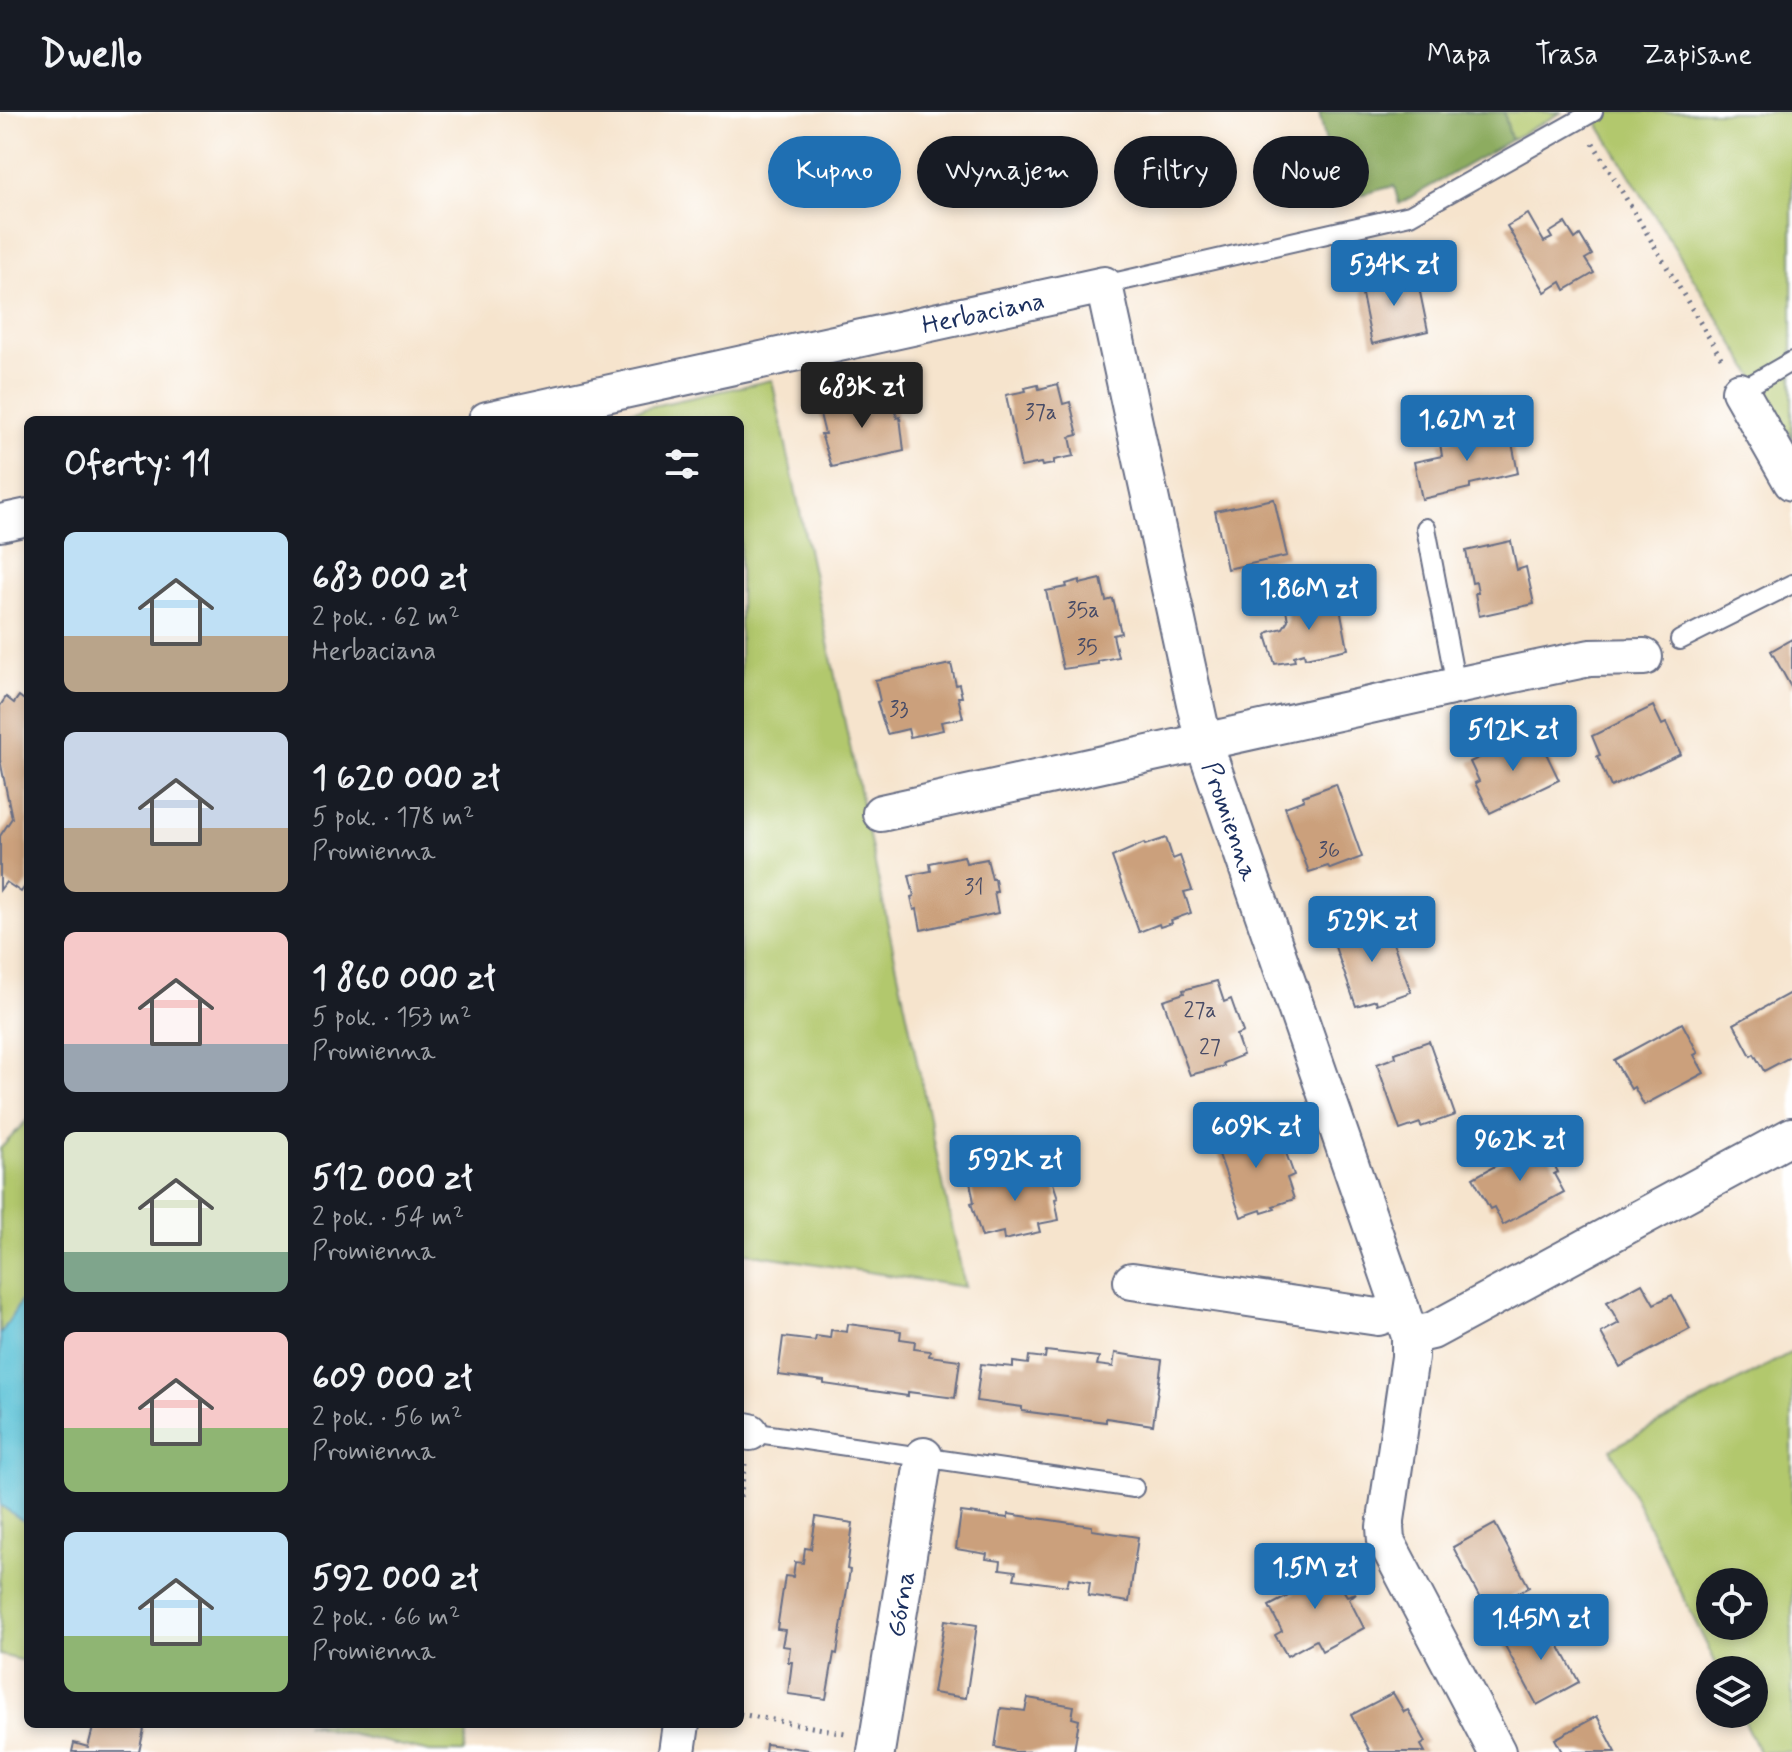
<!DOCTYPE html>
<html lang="pl">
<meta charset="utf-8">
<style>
body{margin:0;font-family:Mynerve,sans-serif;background:#242831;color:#f1f3f6;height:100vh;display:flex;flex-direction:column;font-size:30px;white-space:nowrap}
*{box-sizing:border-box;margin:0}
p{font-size:26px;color:#9ea1a6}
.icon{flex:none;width:44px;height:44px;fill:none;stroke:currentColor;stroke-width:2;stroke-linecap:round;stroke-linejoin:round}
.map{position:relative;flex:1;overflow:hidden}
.sheet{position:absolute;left:24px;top:304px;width:720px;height:1312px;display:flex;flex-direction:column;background:#171b24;border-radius:12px;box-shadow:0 4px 12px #0003}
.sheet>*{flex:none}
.hud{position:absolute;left:768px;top:24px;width:760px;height:72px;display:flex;gap:16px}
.fabs{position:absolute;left:1696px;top:1456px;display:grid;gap:16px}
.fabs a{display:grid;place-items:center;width:72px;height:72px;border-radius:50%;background:#171b24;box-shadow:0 4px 12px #0003;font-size:40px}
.price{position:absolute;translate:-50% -68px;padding:0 18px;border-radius:8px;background:#1f6fb2;color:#fff;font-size:26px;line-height:52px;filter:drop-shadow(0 2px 4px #0008)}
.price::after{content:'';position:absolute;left:50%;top:48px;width:24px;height:18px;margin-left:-12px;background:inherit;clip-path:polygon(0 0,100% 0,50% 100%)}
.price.active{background:#222;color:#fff}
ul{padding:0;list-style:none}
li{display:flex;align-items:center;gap:24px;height:200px;padding:0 40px}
li span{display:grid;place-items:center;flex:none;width:224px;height:160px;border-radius:12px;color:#555}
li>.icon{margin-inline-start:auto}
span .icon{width:96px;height:96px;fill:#fffc;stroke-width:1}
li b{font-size:34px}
h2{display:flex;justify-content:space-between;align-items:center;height:96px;padding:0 40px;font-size:34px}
.pill{padding:0 28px;border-radius:36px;background:#171b24;box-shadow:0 4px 12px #0003;font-size:28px;line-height:72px}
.pill.active{background:#1f6fb2;color:#fff}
header{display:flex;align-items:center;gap:48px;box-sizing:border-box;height:112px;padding:0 40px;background:#171b24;border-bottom:2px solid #363941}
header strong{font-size:38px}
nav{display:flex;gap:44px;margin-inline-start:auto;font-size:28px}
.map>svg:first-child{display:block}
.green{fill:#b2c86d;stroke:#667c66;stroke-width:2;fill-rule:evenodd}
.forest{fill:#8dac60;stroke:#546e5f;stroke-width:2}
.water{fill:#59c1d6;stroke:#3a789a;stroke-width:2}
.building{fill:#cba07c}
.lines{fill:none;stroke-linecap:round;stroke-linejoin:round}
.lane-casing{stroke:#686e85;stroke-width:22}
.street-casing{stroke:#686e85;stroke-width:40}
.path{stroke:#686e85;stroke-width:5;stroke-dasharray:2 6;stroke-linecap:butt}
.lane{stroke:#fff;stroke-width:18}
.street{stroke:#fff;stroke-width:36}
.labels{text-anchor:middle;stroke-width:6;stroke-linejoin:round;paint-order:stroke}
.number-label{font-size:22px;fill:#474b66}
.street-label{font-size:26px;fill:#1b2f5e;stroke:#fff}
</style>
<header>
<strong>Dwello</strong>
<nav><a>Mapa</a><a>Trasa</a><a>Zapisane</a></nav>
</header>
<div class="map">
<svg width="1792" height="1640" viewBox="0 0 1792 1640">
<rect width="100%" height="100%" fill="#fff"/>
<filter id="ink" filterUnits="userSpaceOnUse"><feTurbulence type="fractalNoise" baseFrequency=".0125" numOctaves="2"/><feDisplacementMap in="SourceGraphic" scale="16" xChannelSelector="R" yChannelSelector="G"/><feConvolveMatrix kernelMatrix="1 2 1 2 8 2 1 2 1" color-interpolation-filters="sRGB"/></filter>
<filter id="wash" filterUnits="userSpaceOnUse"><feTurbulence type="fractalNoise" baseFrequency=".006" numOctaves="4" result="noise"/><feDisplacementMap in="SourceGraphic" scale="32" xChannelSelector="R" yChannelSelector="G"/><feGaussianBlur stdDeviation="1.8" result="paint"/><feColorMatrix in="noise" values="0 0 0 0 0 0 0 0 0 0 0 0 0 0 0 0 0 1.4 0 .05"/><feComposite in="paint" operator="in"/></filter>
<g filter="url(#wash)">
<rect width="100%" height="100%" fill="#f6e4cd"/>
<g class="green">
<path d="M1504 0H1562L1511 28Z"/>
<path d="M1594 0H1792V326L1600 15Z"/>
<path d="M772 268 965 1175 740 1140V308H589Z"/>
<path d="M28 1007V1550L0 1543V1037Z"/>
<path d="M1792 1240V1640H1759L1740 1602H1754V1558H1719L1611 1337ZM1710 1470H1754V1514H1710Z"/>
<path d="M305 1612H469L464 1640H430Z"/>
</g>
<path class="forest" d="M1319 0H1504L1511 28 1399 92 1394 74 1339 88Z"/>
<path class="water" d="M28 1178V1412L0 1393V1223Z"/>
<g id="blocks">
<g class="building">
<path d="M1528 102 1544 130 1552 126 1549 121 1565 111 1575 127 1580 123 1592 143 1585 147 1594 161 1565 178 1561 170 1545 180 1507 114Z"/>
<path d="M1416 161 1428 219 1372 232 1360 173Z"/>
<path d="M1058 272 1063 292 1070 290 1078 323 1070 325 1074 344 1054 348V352L1042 354 1041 351 1021 355 1006 283 1026 279 1025 276 1038 273 1039 277Z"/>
<path d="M872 282 873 290 893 286 897 306 900 305 904 339 832 355 821 322H825L820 302 840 297 838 289Z"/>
<path d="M1509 316 1518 361 1470 372V376L1422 387 1414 350 1442 344 1440 331Z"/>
<path d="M1274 387 1287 444 1227 457 1215 399Z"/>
<path d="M1511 429 1517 458 1526 455 1534 492 1479 504 1475 481H1478L1476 470 1472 471 1466 439Z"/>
<path d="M1101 467 1106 489 1113 487 1121 521 1113 523 1118 545 1098 549V552L1063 557 1046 479 1067 475 1066 472 1080 468V472Z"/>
<path d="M1338 486 1348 537 1305 546 1304 541 1294 544 1295 549 1275 552 1266 523 1269 520 1283 516 1288 508 1286 498Z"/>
<path d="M1792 527V577L1771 539Z"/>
<path d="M951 552 956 573 959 572 962 585H958L963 606 941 610 943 618 910 625 908 617 887 622 877 590 880 589 875 568Z"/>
<path d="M19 584 28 591V770L21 780 6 770 0 778V724L12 706 0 648V594L6 585 14 591Z"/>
<path d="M1653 594 1662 613 1666 611 1681 642 1611 675 1597 644 1600 643 1592 624Z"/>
<path d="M1532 621 1541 639 1544 637 1559 668 1490 701 1475 671 1479 669 1470 650Z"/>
<path d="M1336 672 1362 745 1330 757 1328 754 1309 760 1285 695 1304 688 1303 684Z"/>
<path d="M1166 726 1173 747 1180 744 1192 778 1184 780 1191 801 1171 808 1172 811 1160 815 1159 812 1139 820 1112 745 1144 731 1145 733Z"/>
<path d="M964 744 966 751 987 747 992 767H995L997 780H994L998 801 921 818 917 797 914 798 911 785 914 784 909 763 931 759 930 751Z"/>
<path d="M1384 806 1411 880 1377 892 1376 888 1356 894 1333 829 1352 822 1351 818Z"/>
<path d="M1217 869 1224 890 1231 887 1237 904 1243 920 1236 923 1243 943 1223 951 1224 954 1190 963 1163 888 1184 881 1183 878Z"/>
<path d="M1792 880V944L1764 959 1754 942 1751 944 1734 912Z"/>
<path d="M1682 911 1698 941 1694 943 1704 961 1644 993 1634 975 1631 977 1614 948Z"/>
<path d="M1429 929 1455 1003 1421 1015 1420 1011 1400 1018 1377 952 1396 945 1395 941Z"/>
<path d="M1267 1012 1275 1033 1282 1030 1294 1063 1287 1066 1294 1087 1273 1094 1275 1097 1262 1101 1261 1098 1241 1105 1215 1031 1246 1017 1247 1020Z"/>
<path d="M1541 1029 1558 1060 1554 1062 1564 1080 1503 1113 1494 1095 1490 1097 1473 1066Z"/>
<path d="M1047 1053 1058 1086 1055 1087 1059 1108 1038 1112 1040 1120 1004 1128 1003 1120 982 1125 971 1091 974 1090 970 1069Z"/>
<path d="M1642 1171 1654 1192 1672 1183 1690 1217 1620 1255 1601 1221 1619 1211 1607 1190Z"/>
<path d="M848 1212 901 1219 900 1227 915 1229 914 1237 930 1239 929 1244 960 1248 955 1286 908 1280V1284L824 1272V1269L778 1263 783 1225 815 1229 816 1224 830 1226 831 1218 847 1220Z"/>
<path d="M1046 1239 1099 1245 1097 1253 1113 1255 1115 1241 1162 1248 1153 1313 1106 1306V1310L1022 1299V1295L976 1289 981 1252 1013 1255V1250L1028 1252 1029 1244 1045 1246Z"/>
<path d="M961 1400 1008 1406V1402L1092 1414V1418L1138 1425 1129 1490 1088 1484 1090 1470 1069 1466 1067 1474 1014 1467 1016 1459 1000 1457 1001 1449 986 1447 987 1442 956 1437Z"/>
<path d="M816 1405 853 1411 847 1457 850 1458 837 1542 834 1541 826 1587 788 1582 792 1550H788L790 1535 782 1534 785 1518 777 1517 785 1464 793 1465 795 1450 803 1451 805 1436 811 1437Z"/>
<path d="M1495 1412 1529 1475 1486 1498 1453 1435Z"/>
<path d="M1325 1449 1347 1484 1356 1481 1349 1487 1364 1516 1322 1539 1316 1528 1287 1544 1275 1523 1282 1519 1269 1494 1296 1480 1289 1466 1281 1471 1280 1468 1306 1454 1309 1458Z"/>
<path d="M1545 1507 1579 1570 1537 1593 1503 1530Z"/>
<path d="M945 1508 977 1513 966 1586 933 1581Z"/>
<path d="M1393 1581 1404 1600 1408 1598 1426 1630 1421 1633 1425 1640H1370L1351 1603Z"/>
<path d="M1028 1586 1074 1594 1072 1606 1079 1608 1074 1639 1015 1640 995 1635 1001 1596 1025 1599Z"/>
<path d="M1597 1604 1616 1640H1562L1555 1627Z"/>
<path d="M94 1612H124L144 1617 139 1640H72L74 1631 88 1635Z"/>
<path d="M766 1632 810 1638V1640H765Z"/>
</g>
</g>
</g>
<g filter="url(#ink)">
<use href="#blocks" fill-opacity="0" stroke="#686e85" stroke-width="2"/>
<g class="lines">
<g class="lane-casing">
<g id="lane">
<path d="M1104 173 1410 103 1593 0"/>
<path d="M1740 279 1792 249"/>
<path d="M1426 416 1456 574"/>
<path d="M1680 528 1792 472"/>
<path d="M750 1320 1134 1376"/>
</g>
</g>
<g class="street-casing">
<g id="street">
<path d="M1740 279 1792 370"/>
<path d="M487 308 1104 173 1203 628 1410 1224V1245L1385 1415 1386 1429 1497 1640"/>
<path d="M0 411 28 405"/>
<path d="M881 701 1456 574 1590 546 1644 545"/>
<path d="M1132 1169 1378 1205 1401 1197"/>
<path d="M1410 1224 1432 1219 1792 1024"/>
<path d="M740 1318 750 1320"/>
<path d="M677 1640 681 1612"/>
<path d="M876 1640 924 1344"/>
</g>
</g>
<g class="path">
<path d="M1593 31 1723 249"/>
<path d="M740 1385 745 1352"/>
<path d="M740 1602 845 1621"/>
</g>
<use href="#lane" class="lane"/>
<use href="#street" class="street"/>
</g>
</g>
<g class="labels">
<g class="number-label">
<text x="1041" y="307">37a</text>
<text x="1083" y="505">35a</text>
<text x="1087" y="542">35</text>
<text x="899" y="604">33</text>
<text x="1329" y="745">36</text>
<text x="974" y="782">31</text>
<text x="1200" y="905">27a</text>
<text x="1210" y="942">27</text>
</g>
<g class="street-label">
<text transform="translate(983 200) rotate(-12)" y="9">Herbaciana</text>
<text transform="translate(1231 709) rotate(71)" y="9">Promienna</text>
<text transform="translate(900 1492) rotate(-81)" y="9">Górna</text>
</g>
</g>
</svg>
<div class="fabs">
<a><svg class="icon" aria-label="locate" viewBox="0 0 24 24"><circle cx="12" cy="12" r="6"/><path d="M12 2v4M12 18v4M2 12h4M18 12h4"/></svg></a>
<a><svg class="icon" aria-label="layers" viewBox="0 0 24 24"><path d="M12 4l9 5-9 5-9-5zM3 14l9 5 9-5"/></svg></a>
</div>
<b class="price" style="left:1394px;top:196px">534K zł</b>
<b class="price active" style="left:862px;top:318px">683K zł</b>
<b class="price" style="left:1467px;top:351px">1.62M zł</b>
<b class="price" style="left:1309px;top:520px">1.86M zł</b>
<b class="price" style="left:1513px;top:661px">512K zł</b>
<b class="price" style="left:1372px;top:852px">529K zł</b>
<b class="price" style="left:1256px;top:1058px">609K zł</b>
<b class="price" style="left:1520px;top:1071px">962K zł</b>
<b class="price" style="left:1015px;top:1091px">592K zł</b>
<b class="price" style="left:1315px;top:1499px">1.5M zł</b>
<b class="price" style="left:1541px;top:1550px">1.45M zł</b>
<div class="hud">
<a class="pill active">Kupno</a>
<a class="pill">Wynajem</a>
<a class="pill">Filtry</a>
<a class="pill">Nowe</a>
</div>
<section class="sheet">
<h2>Oferty: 11<svg class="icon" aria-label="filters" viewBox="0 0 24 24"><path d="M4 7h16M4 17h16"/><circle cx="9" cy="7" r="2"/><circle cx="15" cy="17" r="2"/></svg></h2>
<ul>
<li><span style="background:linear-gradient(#bfe0f5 65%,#b9a48a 0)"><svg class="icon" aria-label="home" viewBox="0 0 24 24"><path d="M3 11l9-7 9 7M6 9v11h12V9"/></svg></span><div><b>683 000 zł</b><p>2 pok. · 62 m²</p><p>Herbaciana</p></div></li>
<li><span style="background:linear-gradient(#c9d6e8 60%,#b9a48a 0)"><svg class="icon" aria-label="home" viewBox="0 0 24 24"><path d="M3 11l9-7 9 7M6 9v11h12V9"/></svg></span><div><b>1 620 000 zł</b><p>5 pok. · 178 m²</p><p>Promienna</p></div></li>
<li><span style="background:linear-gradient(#f6c9c9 70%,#9aa5b1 0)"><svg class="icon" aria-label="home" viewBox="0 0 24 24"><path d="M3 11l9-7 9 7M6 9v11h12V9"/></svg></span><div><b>1 860 000 zł</b><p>5 pok. · 153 m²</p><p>Promienna</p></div></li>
<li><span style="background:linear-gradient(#dfe7d0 75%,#7fa58c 0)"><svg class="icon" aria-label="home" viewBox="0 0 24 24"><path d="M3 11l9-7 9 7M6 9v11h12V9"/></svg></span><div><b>512 000 zł</b><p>2 pok. · 54 m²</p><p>Promienna</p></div></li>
<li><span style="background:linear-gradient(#f6c9c9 60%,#8fb573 0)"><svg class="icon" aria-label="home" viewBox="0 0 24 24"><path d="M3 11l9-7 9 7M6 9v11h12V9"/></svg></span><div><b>609 000 zł</b><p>2 pok. · 56 m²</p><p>Promienna</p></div></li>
<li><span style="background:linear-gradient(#bfe0f5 65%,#8fb573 0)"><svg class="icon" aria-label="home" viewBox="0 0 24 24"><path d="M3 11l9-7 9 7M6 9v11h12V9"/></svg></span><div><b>592 000 zł</b><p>2 pok. · 66 m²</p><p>Promienna</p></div></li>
</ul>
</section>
</div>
